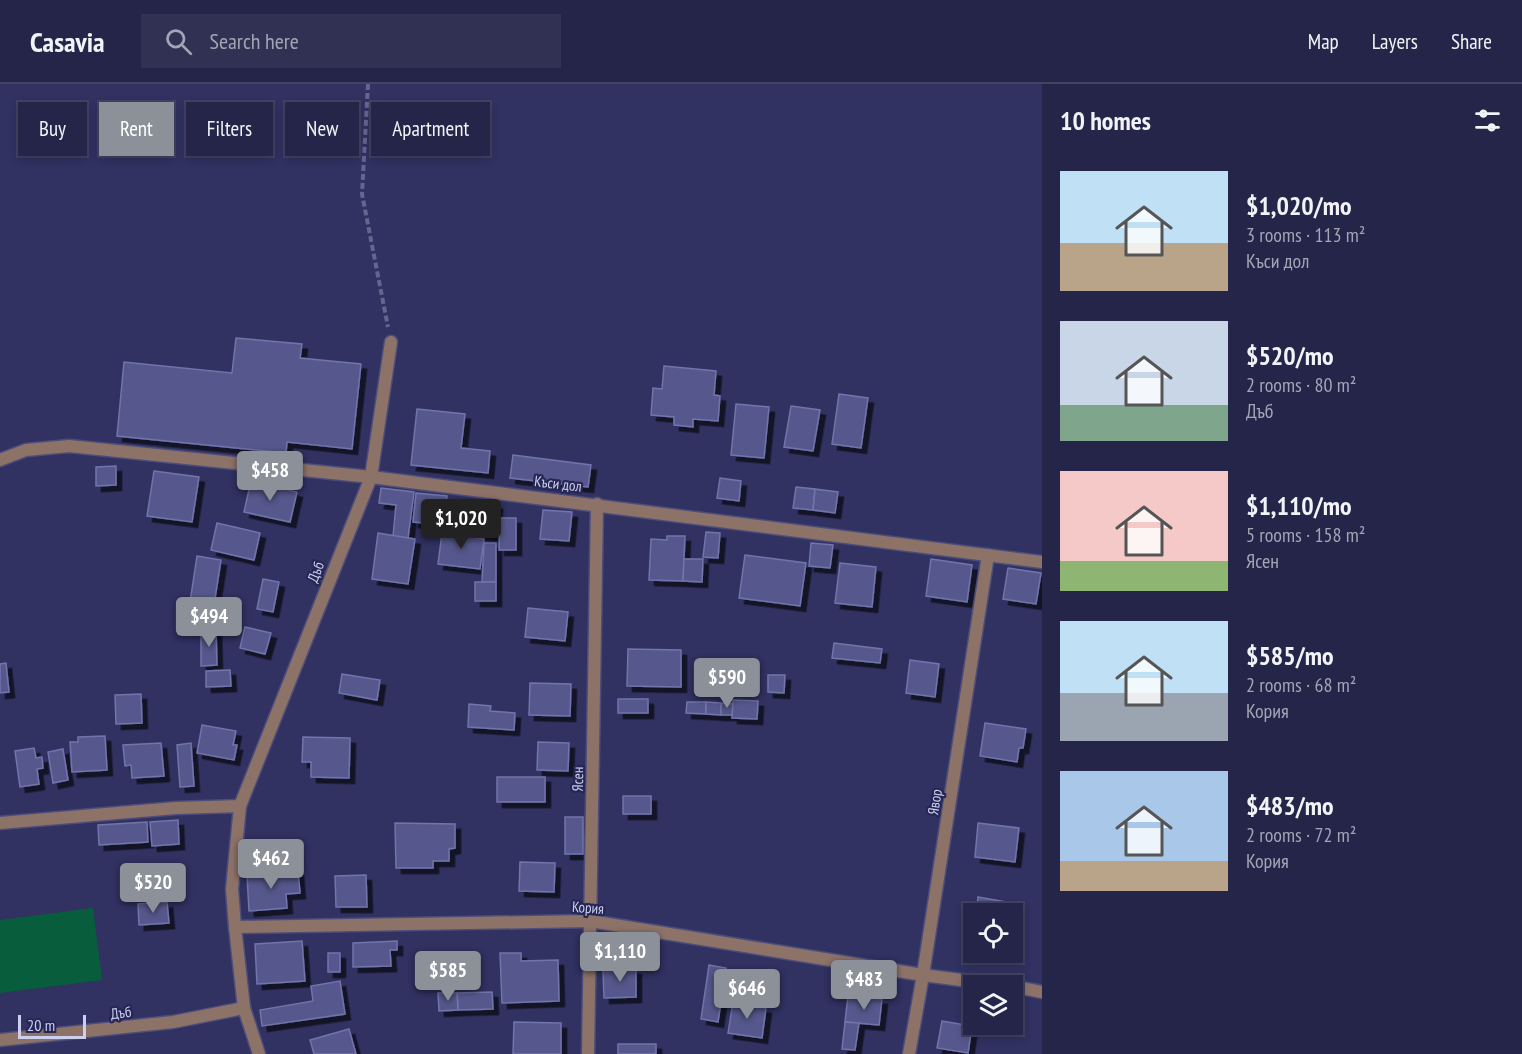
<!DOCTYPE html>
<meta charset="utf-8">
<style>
body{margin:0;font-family:"PT Sans Narrow",sans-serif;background:#313154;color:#f1f3f6;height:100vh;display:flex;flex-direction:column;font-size:22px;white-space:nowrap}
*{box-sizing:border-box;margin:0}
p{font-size:20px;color:#a3a5b5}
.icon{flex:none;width:33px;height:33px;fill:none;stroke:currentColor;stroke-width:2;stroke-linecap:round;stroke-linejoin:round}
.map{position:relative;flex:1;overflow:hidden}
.side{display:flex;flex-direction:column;background:#25254a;width:480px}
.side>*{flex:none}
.banner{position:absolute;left:18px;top:18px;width:570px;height:54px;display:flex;gap:12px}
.tools{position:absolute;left:963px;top:819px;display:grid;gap:12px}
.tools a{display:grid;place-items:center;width:60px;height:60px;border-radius:0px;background:#25254a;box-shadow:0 3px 9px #0003,0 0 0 2px #424262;font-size:30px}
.scale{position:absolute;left:18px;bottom:15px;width:68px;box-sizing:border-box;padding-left:6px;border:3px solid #cccfed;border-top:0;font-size:16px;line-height:21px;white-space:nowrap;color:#cccfed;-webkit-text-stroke:4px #272756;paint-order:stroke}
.price{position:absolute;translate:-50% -51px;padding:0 14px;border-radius:6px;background:#8c9099;color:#fff;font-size:20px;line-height:39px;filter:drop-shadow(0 2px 3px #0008)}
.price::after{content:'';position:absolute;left:50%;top:36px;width:18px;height:14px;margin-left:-9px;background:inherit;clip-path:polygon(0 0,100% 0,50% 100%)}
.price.active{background:#222;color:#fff}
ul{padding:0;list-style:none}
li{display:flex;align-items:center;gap:18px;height:150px;padding:0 18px}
li span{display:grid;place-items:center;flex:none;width:168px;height:120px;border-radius:0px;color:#555}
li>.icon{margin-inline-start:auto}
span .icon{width:72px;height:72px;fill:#fffc;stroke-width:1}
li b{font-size:26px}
h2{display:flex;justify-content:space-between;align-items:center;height:72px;padding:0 18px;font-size:26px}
.pill{padding:0 21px;border-radius:0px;background:#25254a;box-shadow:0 3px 9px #0003,0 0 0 2px #424262;font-size:21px;line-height:54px}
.pill.active{background:#8c9099;color:#fff}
header{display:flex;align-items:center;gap:36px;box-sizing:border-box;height:84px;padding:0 30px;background:#25254a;border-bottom:2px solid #424262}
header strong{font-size:28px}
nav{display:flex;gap:33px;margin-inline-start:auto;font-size:21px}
.search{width:420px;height:54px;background:#313154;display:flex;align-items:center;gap:15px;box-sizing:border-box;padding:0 21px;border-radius:0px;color:#a3a5b5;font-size:22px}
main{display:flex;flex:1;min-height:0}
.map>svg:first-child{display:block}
.green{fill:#085d3d}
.building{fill:#56598d;stroke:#7174ab;stroke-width:1.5;filter:url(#shadow)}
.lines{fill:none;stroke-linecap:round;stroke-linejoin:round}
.street-casing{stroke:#4d4d7b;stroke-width:15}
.path{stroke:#656690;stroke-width:4;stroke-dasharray:6 3;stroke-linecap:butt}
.street{stroke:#8d7268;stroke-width:12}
.labels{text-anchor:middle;stroke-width:4.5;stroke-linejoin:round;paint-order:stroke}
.street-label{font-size:15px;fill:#cccfed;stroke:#272756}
</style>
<header>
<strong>Casavia</strong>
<div class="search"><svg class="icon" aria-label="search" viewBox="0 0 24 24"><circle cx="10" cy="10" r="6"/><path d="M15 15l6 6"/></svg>Search here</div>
<nav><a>Map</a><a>Layers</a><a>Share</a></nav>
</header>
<main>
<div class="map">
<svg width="1042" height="970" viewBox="0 0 1042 970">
<defs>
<filter id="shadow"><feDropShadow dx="5.5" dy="5.5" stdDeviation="0" flood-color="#0009"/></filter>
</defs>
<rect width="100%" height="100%" fill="#313162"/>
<path class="green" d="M93 824 102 896 0 909V836Z"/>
<g class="building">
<path d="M236 254 302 260 300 274 361 280 352 365 287 358 286 369 117 352 124 278 232 289Z"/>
<path d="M664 282 716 287 714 311 720 312 718 337 693 335V343L674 341V333L651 331 653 304 662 305Z"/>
<path d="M839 310 868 314 861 364 832 360Z"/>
<path d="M736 320 769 323 764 374 731 371Z"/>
<path d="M791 322 820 326 813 367 784 363Z"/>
<path d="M417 325 465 330 461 364 490 367 488 389 411 381Z"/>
<path d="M513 371 591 381 588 403 510 394Z"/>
<path d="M116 382V401L96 402V383Z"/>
<path d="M154 387 199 393 192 438 147 432Z"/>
<path d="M720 394 741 397 739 417 717 414Z"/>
<path d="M251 397 297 408 290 438 244 428Z"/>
<path d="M796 403 815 405 813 426 793 424Z"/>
<path d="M381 404 414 408 408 454 393 452 396 421 379 419Z"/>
<path d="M815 405 838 408 835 429 813 426Z"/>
<path d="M416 409 447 412 444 441 413 438Z"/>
<path d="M479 419 497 420 495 452 477 450Z"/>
<path d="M543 426 572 428 569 457 540 455Z"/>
<path d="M500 434H516V466H499Z"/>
<path d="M217 439 260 449 254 476 211 466Z"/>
<path d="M456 444 468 446 467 452 484 455 480 485 438 480 442 449 455 451Z"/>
<path d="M706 448 720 449 718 474 703 473Z"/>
<path d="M378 449 415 455 408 500 372 495Z"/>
<path d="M667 452H685L683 497 649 496 651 455 667 456Z"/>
<path d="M484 459H496V498H482Z"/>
<path d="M811 459 833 461 830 484 809 482Z"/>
<path d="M745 471 806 479 800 522 739 514Z"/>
<path d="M197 472 221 476 214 521 190 518Z"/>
<path d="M684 475H703L702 498 683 497Z"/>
<path d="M931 475 972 481 967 518 926 512Z"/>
<path d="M840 479 876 483 872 523 835 519Z"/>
<path d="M1008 484 1041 489 1036 520 1003 515Z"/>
<path d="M263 495 279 498 273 528 257 525Z"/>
<rect x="475" y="498" width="21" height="19"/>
<path d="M528 524 568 528 565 557 525 553Z"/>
<path d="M245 543 271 549 265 570 240 564Z"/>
<path d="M216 546 217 581 201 582V547Z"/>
<path d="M834 559 882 565 880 579 832 574Z"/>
<path d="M628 565 681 566V603L627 602Z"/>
<path d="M910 576 939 580 935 613 906 609Z"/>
<path d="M6 579 9 608 0 609V580Z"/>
<path d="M230 586 231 602 206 603V587Z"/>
<path d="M342 590 380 596 377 616 339 609Z"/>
<path d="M768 591H785L784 609 768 608Z"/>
<path d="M530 599 571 600 570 632 529 631Z"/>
<path d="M141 610 142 639 116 640 115 611Z"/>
<rect x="618" y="615" width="30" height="14"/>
<path d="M733 616 758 617 757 635 732 634Z"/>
<path d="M687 618H706V630L686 629Z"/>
<path d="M706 618 721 619V631L706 630Z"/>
<path d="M721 619 733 620 732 631H721Z"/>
<path d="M469 620 491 622 490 627 515 629 514 646 468 643Z"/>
<path d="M985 639 1026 645 1023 664H1019L1017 678 980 672Z"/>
<path d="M202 641 236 647 233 661H237L234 676 197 669Z"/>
<path d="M105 652 107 686 72 688 70 658H78V653Z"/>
<path d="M303 653 350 654 349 694 311 693V678H302Z"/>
<path d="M538 658 569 659 568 687 537 686Z"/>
<path d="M161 659 164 692 132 694 131 681 125 682 123 661Z"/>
<path d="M191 659 194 702 180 703 177 661Z"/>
<path d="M34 664 36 674 42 673 43 684 37 685 39 700 20 703 15 667Z"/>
<path d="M63 665 68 696 53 699 48 668Z"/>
<rect x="497" y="693" width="48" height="25"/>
<rect x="623" y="712" width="28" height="18"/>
<rect x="565" y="733" width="18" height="37"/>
<path d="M178 736 179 760 152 762 150 738Z"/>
<path d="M147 738 148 758 99 761 98 741Z"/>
<path d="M395 739 455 740V764L449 765V777H433V784H396Z"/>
<path d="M978 739 1019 744 1015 778 975 773Z"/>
<path d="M520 778 555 779 554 808 519 807Z"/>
<path d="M298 787 300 809 286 810 287 824 249 827 247 791Z"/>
<path d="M366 791 367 823H336L335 792Z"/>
<path d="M978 813 1018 820 1015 836H1012V830H976Z"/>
<path d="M167 818 169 839 139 841 138 820Z"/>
<path d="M302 857 305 897 257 900 255 860Z"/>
<path d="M397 857V866H390L391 882 353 883V859Z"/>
<rect x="328" y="869" width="12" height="19"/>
<path d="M500 869H521V877L558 876 559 917 502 919Z"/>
<path d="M709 881 726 884 718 938 701 935Z"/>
<path d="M636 885V913L604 914 603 886Z"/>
<path d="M340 897 345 930 262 942 260 926 313 917 311 902Z"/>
<path d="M492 908 493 925 458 926 457 909Z"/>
<path d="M438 909H457L458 926 439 927Z"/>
<path d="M848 912 882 915 879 941 845 938Z"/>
<path d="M733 918 766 924 762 954 728 949Z"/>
<path d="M942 937 972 942 968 969 937 964Z"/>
<path d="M514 938 561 939V970H513Z"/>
<path d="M845 938 859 939 855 966 842 965Z"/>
<path d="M349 945 356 970H314L310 956Z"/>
<rect x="618" y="960" width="38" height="10"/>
</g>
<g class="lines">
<g class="street-casing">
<g id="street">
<path d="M0 376 26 366 69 362 371 393 1042 478"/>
<path d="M0 739 176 724 240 722"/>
<path d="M235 843 590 837 923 891 1007 902"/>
<path d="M1012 902 1042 908"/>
<path d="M0 956 173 938 244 924"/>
<path d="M259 970 244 924 235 843 232 805 240 722 371 393 391 258"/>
<path d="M588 970 597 420"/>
<path d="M909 970 923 891 988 471"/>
</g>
</g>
<path class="path" d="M368 0 362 110 388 243"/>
<use href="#street" class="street"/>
</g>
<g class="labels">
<g class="street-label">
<text transform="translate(558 400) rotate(7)" y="5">Къси дол</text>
<text transform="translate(316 488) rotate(-68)" y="5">Дъб</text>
<text transform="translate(578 695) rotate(-89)" y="5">Ясен</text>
<text transform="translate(935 718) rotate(-81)" y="5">Явор</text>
<text transform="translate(588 824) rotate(4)" y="5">Кория</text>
<text transform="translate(121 929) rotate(-7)" y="5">Дъб</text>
</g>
</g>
</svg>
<div class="tools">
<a><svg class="icon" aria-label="locate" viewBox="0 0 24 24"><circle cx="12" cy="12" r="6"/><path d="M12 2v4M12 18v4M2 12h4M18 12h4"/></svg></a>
<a><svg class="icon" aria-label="layers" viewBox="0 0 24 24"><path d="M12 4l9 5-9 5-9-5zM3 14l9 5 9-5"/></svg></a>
</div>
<div class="scale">20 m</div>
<b class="price" style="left:270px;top:418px">$458</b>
<b class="price active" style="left:461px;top:466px">$1,020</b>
<b class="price" style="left:209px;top:564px">$494</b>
<b class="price" style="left:727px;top:625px">$590</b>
<b class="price" style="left:271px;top:806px">$462</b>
<b class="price" style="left:153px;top:830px">$520</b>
<b class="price" style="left:620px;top:899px">$1,110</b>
<b class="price" style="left:448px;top:918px">$585</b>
<b class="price" style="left:864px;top:927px">$483</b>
<b class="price" style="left:747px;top:936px">$646</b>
<div class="banner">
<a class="pill">Buy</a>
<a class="pill active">Rent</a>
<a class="pill">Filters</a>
<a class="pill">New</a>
<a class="pill">Apartment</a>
</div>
</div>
<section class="side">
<h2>10 homes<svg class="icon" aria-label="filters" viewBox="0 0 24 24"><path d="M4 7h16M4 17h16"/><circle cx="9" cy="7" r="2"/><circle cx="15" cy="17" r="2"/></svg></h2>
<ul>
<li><span style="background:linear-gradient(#bfe0f5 60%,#b9a48a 0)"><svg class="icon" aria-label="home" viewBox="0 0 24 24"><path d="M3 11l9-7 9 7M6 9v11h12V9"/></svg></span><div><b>$1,020/mo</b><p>3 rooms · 113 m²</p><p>Къси дол</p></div></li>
<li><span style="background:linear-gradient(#c9d6e8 70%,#7fa58c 0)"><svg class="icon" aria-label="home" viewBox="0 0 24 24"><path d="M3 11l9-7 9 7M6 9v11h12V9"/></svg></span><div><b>$520/mo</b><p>2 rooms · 80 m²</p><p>Дъб</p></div></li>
<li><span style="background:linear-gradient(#f6c9c9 75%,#8fb573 0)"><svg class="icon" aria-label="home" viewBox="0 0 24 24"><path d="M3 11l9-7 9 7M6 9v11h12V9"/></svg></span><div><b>$1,110/mo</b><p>5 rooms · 158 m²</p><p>Ясен</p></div></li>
<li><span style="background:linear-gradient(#bfe0f5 60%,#9aa5b1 0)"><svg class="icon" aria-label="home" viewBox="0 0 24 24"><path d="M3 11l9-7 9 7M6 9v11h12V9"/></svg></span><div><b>$585/mo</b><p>2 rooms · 68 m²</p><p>Кория</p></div></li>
<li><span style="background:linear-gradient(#a9c7e8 75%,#b9a48a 0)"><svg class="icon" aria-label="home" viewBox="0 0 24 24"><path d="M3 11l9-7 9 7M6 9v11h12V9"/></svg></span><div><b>$483/mo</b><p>2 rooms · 72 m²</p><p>Кория</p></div></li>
</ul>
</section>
</main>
